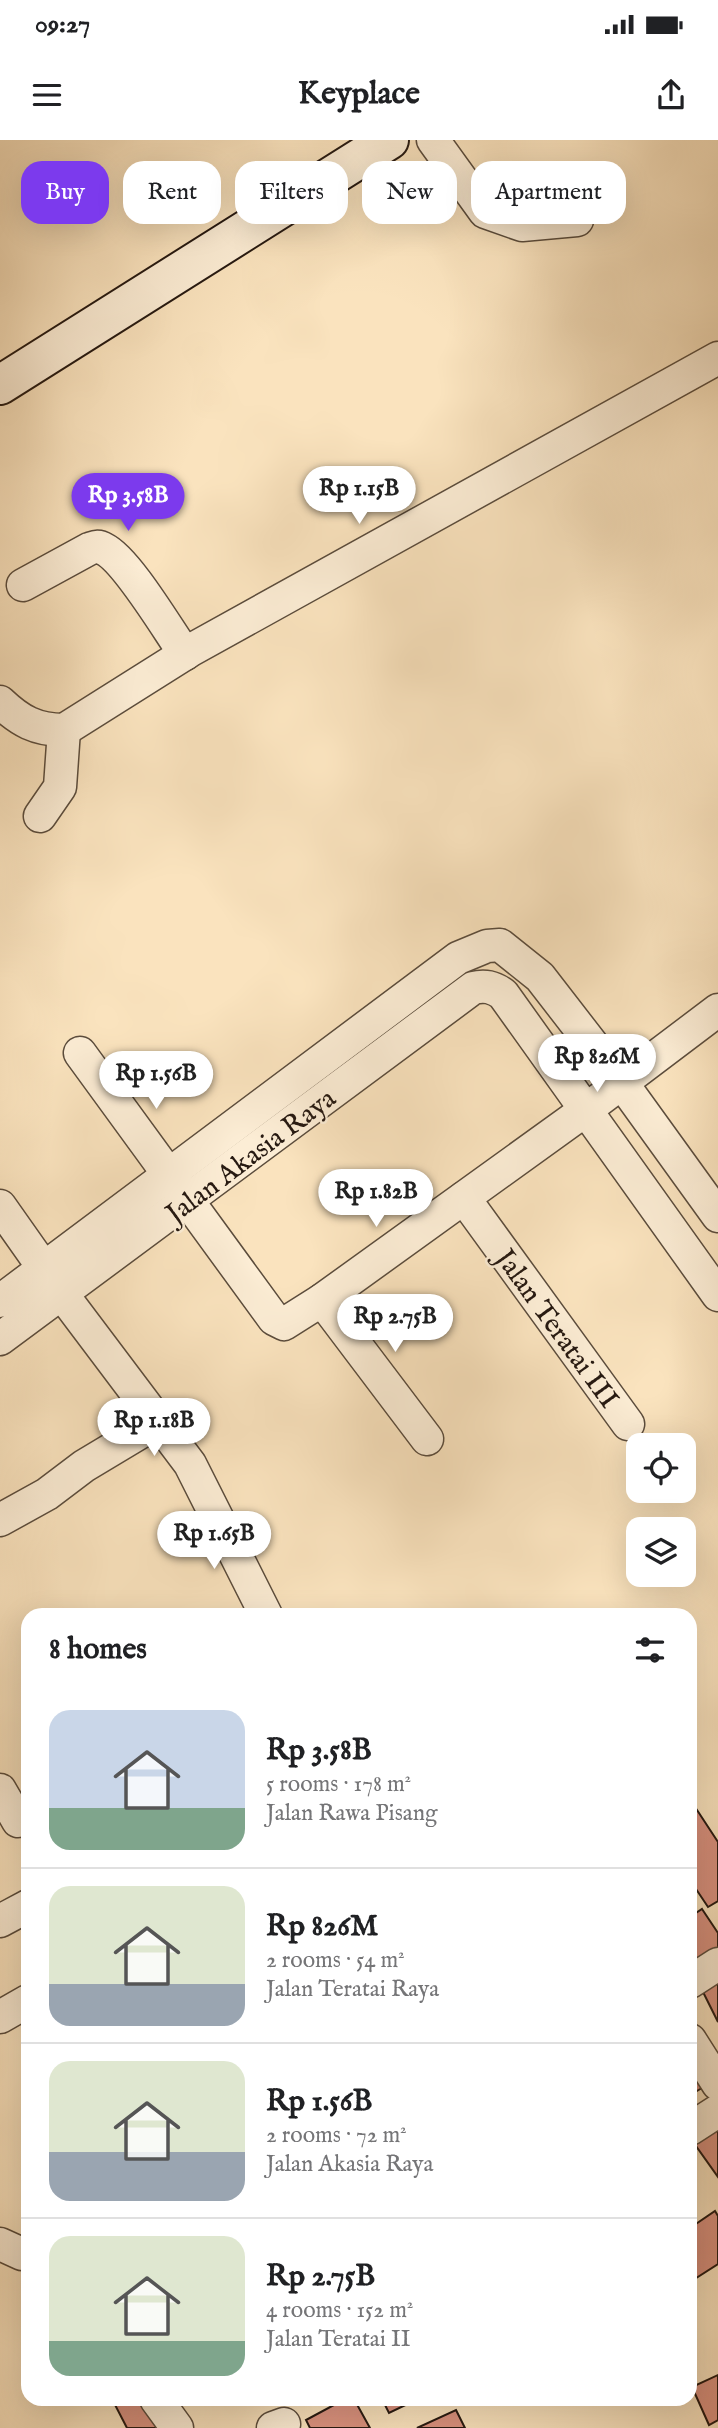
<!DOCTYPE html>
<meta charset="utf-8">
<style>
body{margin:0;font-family:"IM FELL English",serif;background:#f2f2f2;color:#202124;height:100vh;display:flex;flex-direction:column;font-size:26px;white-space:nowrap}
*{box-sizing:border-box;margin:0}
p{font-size:23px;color:#757577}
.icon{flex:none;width:38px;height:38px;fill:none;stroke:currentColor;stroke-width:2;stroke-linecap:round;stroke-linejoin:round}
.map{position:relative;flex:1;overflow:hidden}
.side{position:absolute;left:21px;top:1468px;width:676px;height:798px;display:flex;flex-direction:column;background:#fff;border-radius:21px;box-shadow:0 7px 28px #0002}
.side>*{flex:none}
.hud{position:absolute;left:21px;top:21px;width:677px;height:63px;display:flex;gap:14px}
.tools{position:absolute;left:626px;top:1293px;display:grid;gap:14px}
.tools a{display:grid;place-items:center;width:70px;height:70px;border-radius:14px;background:#fff;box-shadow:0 7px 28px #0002;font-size:35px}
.price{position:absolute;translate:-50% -60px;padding:0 16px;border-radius:24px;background:#fff;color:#222;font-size:23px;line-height:46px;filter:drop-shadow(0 2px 4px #0008)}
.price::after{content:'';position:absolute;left:50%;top:42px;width:21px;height:16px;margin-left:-10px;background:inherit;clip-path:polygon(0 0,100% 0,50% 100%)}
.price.active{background:#7c3aed;color:#fff}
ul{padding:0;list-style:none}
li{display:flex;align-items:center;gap:21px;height:175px;padding:0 28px}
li+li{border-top:2px solid #e0e0e0}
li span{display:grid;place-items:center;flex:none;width:196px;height:140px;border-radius:21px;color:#555}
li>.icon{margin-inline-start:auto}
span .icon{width:84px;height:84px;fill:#fffc;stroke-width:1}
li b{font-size:30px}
h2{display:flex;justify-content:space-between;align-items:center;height:84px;padding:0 28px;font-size:30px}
.chip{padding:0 24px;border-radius:21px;background:#fff;box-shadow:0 7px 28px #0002;font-size:24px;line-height:63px}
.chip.active{background:#7c3aed;color:#fff}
.status{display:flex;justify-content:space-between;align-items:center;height:49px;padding:0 35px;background:#fff;direction:ltr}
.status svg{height:19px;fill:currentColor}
header{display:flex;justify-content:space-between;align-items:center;height:91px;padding:0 28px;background:#fff;font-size:32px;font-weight:800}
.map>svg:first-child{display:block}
.building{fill:#da9280;stroke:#261911;stroke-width:2}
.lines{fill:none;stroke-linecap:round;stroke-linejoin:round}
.street-casing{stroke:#5b4c3c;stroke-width:35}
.secondary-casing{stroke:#261911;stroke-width:42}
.street{stroke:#fcedd5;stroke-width:32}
.secondary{stroke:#fcedd5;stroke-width:38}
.labels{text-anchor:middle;stroke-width:5;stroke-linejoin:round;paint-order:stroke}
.street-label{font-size:28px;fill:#261911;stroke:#fcedd5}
</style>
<div class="status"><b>09:27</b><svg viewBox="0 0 49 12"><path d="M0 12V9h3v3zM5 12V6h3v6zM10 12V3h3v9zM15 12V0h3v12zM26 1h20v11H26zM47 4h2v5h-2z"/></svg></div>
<header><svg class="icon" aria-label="menu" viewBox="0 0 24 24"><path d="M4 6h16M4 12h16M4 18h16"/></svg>Keyplace<svg class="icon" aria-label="share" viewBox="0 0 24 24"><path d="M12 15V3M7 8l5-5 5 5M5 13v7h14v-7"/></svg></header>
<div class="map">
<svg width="718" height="2288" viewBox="0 0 718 2288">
<rect width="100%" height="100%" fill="#fae3be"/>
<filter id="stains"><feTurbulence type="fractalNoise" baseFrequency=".00286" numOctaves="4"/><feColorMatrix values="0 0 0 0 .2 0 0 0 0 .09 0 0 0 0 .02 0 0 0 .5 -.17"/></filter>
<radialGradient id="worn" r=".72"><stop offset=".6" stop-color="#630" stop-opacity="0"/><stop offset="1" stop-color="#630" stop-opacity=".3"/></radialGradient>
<g class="building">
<path d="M697 1670 718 1702V1761L708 1767 690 1740V1675Z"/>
<path d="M702 1769 718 1793V1809L690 1828V1777Z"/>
<path d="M718 1835V1882L699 1844Z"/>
<path d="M690 1926 702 1948 690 1955Z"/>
<path d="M718 1980V2037L691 1999Z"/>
<path d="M715 2071 718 2076V2124L690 2142V2088Z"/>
<path d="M718 2235V2280L709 2285 692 2247Z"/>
<path d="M112 2259H150L165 2288H127Z"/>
<path d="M345 2259H354L370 2288H310L306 2280Z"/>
<path d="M382 2259H418L389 2273Z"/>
<path d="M456 2270 465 2288H417Z"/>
</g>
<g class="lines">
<g class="street-casing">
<g id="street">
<path d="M433 0 485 72 522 85 577 80"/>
<path d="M23 445 89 409C95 407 98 405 104 409 127 420 168 490 185 514"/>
<path d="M0 562C20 581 36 590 64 590L191 510 718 218"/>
<path d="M40 676 60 647 64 590"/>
<path d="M80 913 274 1179 284 1184 322 1160 587 969 718 870"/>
<path d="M464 1058 628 1284"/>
<path d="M0 1066 62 1154 190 1324 266 1475"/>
<path d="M322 1160 427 1299"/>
<path d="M0 1161 458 818 487 806 500 805 540 837 622 943 718 1076"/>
<path d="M0 1199 473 848C485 845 493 847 503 854L718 1155"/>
<path d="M0 1380 47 1354 84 1326 159 1281"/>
<path d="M0 1650 18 1681"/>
<path d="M0 1781 28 1766"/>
<path d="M690 1842 718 1824"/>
<path d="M0 1877 28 1861"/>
<path d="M690 1900 718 1944"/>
<path d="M690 1989 718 1971"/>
<path d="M0 2104 22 2114H28"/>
<path d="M156 2259 177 2288"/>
<path d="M273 2288 284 2284"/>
</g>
</g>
<g class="secondary-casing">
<path id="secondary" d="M0 245 389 0"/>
</g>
<use href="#street" class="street"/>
<use href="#secondary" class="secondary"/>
</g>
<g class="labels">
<g class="street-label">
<text transform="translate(250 1015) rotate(-37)" y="10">Jalan Akasia Raya</text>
<text transform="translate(558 1188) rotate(54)" y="10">Jalan Teratai III</text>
</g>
</g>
<rect width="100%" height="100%" filter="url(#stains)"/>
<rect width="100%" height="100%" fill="url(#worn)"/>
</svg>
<div class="tools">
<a><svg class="icon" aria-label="locate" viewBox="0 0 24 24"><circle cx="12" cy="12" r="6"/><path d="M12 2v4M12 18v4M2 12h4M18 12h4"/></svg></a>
<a><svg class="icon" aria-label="layers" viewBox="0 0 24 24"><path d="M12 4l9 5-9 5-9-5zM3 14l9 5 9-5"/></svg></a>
</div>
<b class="price" style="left:359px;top:386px">Rp 1.15B</b>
<b class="price active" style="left:128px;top:393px">Rp 3.58B</b>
<b class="price" style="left:597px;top:954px">Rp 826M</b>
<b class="price" style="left:156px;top:971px">Rp 1.56B</b>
<b class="price" style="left:376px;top:1089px">Rp 1.82B</b>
<b class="price" style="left:395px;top:1214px">Rp 2.75B</b>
<b class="price" style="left:154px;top:1318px">Rp 1.18B</b>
<b class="price" style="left:214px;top:1431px">Rp 1.65B</b>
<div class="hud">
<a class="chip active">Buy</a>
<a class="chip">Rent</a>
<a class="chip">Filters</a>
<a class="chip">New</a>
<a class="chip">Apartment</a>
</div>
<section class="side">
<h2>8 homes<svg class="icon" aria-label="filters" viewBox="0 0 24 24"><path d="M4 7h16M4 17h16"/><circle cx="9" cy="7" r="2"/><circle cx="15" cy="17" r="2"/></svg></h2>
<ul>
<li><span style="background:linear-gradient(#c9d6e8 70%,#7fa58c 0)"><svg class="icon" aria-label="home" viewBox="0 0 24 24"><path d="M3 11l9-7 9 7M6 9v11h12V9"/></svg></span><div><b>Rp 3.58B</b><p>5 rooms · 178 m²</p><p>Jalan Rawa Pisang</p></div></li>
<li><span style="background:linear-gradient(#dfe7d0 70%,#9aa5b1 0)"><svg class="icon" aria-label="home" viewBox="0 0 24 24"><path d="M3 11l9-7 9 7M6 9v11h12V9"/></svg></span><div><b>Rp 826M</b><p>2 rooms · 54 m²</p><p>Jalan Teratai Raya</p></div></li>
<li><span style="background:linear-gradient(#dfe7d0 65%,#9aa5b1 0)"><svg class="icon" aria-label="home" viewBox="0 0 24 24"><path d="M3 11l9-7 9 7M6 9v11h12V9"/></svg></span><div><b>Rp 1.56B</b><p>2 rooms · 72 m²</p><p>Jalan Akasia Raya</p></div></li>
<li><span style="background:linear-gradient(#dfe7d0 75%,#7fa58c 0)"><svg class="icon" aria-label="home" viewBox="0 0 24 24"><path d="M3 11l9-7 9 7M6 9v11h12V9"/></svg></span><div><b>Rp 2.75B</b><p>4 rooms · 152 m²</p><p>Jalan Teratai II</p></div></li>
</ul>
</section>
</div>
